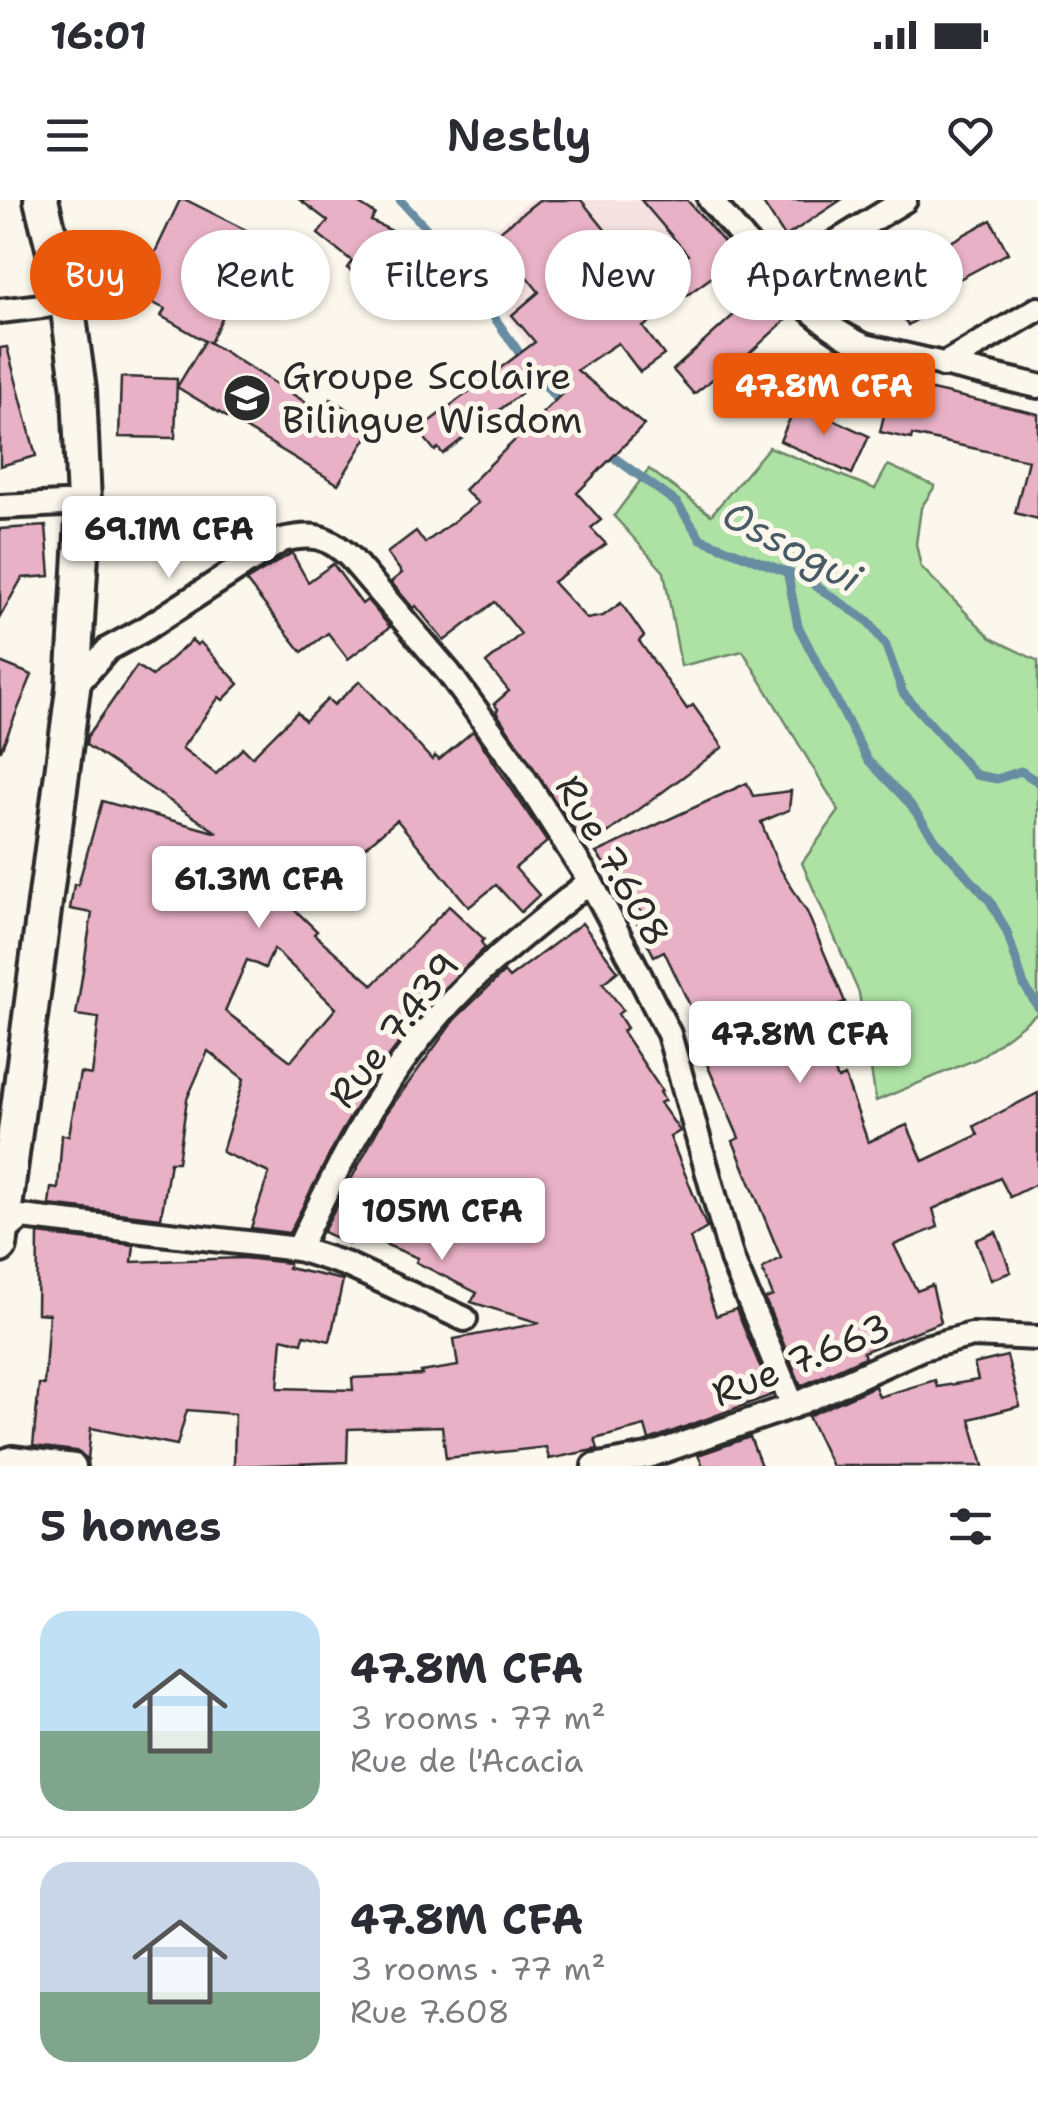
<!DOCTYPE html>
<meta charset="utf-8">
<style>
body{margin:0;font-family:"Shantell Sans",sans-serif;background:#f7f7f7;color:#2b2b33;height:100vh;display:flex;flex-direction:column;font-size:38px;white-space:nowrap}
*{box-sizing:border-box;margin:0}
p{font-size:32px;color:#7c7c81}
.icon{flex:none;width:55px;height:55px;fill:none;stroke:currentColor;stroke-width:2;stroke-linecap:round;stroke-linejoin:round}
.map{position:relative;height:1266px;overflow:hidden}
.sheet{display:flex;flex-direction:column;background:#fff;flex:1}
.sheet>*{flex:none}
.banner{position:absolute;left:30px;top:30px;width:980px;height:90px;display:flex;gap:20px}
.price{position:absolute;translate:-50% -85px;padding:0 22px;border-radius:10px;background:#fff;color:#222;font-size:32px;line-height:65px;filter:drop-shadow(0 2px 5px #0008)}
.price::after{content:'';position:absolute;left:50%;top:60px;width:30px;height:22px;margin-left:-15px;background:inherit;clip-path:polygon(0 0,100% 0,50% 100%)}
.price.on{background:#ea580c;color:#fff}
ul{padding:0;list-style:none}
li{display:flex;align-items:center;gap:30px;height:250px;padding:0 40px}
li+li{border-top:2px solid #e1e1e2}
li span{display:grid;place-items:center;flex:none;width:280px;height:200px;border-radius:30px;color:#555}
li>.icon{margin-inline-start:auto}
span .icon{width:120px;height:120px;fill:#fffc;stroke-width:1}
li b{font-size:42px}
h2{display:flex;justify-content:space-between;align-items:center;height:120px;padding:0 40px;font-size:42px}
.tag{padding:0 35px;border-radius:45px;background:#fff;box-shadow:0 2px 8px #0004;font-size:35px;line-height:90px}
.tag.on{background:#ea580c;color:#fff}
.status{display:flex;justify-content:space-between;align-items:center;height:70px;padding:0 50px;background:#fff;direction:ltr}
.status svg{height:28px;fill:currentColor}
header{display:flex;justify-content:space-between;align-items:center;height:130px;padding:0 40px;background:#fff;font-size:45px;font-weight:600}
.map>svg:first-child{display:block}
.built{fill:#f6e2e1}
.green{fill:#ade2a4;stroke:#6c8668;stroke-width:2.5}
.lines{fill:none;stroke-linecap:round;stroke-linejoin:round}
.stream{stroke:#688ca1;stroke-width:9}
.building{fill:#e9b1c6;stroke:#2b2b2b;stroke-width:2.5;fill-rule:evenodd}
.street-casing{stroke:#2b2b2b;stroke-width:30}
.secondary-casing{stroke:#2b2b2b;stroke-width:40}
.street{stroke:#fbf7ec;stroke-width:22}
.secondary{stroke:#fbf7ec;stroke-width:32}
.labels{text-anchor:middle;stroke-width:10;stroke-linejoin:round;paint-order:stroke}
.poi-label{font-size:38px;fill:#2b2b2b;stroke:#fbf7ec;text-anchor:start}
.street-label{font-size:38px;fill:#2b2b2b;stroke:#fbf7ec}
.water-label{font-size:40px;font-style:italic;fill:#495b66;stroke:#fbf7ec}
</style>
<div class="status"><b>16:01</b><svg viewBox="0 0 49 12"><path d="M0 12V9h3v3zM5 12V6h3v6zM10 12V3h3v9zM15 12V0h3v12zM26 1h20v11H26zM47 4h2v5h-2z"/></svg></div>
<header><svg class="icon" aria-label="menu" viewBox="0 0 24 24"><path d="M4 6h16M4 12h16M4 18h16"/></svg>Nestly<svg class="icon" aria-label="heart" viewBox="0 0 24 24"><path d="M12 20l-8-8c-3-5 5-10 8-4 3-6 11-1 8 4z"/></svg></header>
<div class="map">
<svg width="1038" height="1266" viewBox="0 0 1038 1266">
<rect width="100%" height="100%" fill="#fbf7ec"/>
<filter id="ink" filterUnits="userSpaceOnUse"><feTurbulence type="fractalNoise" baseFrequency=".01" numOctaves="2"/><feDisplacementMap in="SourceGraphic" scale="20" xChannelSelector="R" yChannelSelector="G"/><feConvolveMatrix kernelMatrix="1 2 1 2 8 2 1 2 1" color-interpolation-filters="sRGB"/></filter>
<g filter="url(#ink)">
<path class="built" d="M530 0H692L740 57 667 110 560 181 556 175 551 178 464 55Z"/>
<path class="green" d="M769 247 875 289 888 265 935 286 921 308 916 344 921 367 991 438 1038 461V813L979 858 876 901 859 793 802 663 839 611 743 451 681 466 664 372 614 316 649 269 711 315Z"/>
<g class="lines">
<g class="stream">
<path d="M400 0 449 53 525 161"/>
<path d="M535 173 563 207"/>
<path d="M605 251 677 303 701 339 807 380 868 421 886 446 903 493 976 575 997 579 1021 571 1038 582"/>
<path d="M787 371 798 426 867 559 910 604 940 646 990 701 1007 732 1024 785 1038 807"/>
</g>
</g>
<g class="building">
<path d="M180 0H186L262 38 259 46 295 63 278 99 240 81 210 143 207 141 323 213 331 199 374 226 338 284 177 187 205 141 161 116 165 109 135 94Z"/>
<path d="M300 0H353L375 14 371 21 415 42 376 90 347 68 352 61 318 34 328 21Z"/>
<path d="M539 0H581L649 84 688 55 641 0H687L789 117 739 163 741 165 721 185 714 178 694 194 673 170 739 110 712 77 643 127 664 155 640 172 618 143 577 170 644 225 577 293 601 320 591 328 606 344 553 382 587 419 603 416 621 403 644 436 639 441 687 509 693 505 723 547 590 646 587 642 584 645 496 512 498 509 494 504 509 491 486 463 521 434 495 402 444 441 416 406 413 408 391 382 402 373 387 353 416 331 425 343 478 303 464 290 567 189 551 170 443 254 438 248 435 251 418 230 535 142 512 115 539 92 494 36Z"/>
<path d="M761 0H841L785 37Z"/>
<path d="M991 20 1008 53 939 90 946 102 908 125 886 88 855 107 835 75 902 33 905 32 921 58Z"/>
<path d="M7 147 36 256 0 266V148Z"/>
<path d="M121 177 177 179 175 238 119 237Z"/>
<path d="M892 181 1038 214V319L1015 313 1028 260 912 235 911 239 880 232Z"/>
<path d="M797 203 869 236 852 274 780 241Z"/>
<path d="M46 326 50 376 22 378 0 417V329Z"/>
<path d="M292 353 308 382 333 364 362 404 367 400 390 427 348 459 328 433 302 452 246 381Z"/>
<path d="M192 440 197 445 200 442 239 484 223 500 219 497 182 548 216 574 243 548 252 557 297 512 305 521 328 499 334 505 360 481 432 560 435 556 439 560 473 531 547 642 515 668 539 695 521 712 496 685 469 707 397 620 293 708 317 731 314 734 373 785 449 706 484 739 481 742 485 748 433 799 382 865 340 934 289 1033 251 1028 269 973 222 952 244 879 208 851 187 899 178 962H170L161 1018 49 1005 51 988 58 989 62 935H69L80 873 92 875 99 818 76 815 92 713 70 709 74 684 78 685 102 601 218 633 86 545 87 537 137 466 152 476ZM274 749 336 808 291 861 225 811 247 760 265 768Z"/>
<path d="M0 462 32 475 1 550H0Z"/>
<path d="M747 583 753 596 791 591 789 610 761 622 779 667 807 712 845 802 810 814 838 879 845 876 868 942 907 925 923 961 978 935 974 926 1038 893V983L1010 997 1000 978 933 1009 938 1027 894 1045 917 1091 932 1085 941 1122 863 1152 865 1157 801 1186 765 1099 773 1096 762 1069 781 1058 733 941 739 938 696 839 704 835 664 751 654 756 635 719 644 715 596 653Z"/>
<path d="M582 723 618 771 603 783 623 810 618 814 627 828 622 831 662 891 660 892 665 900 660 903 680 931 670 937 707 1028 690 1038 716 1116 736 1109 772 1195 649 1240 645 1226 595 1239 598 1249 549 1259 546 1247 446 1258 442 1226 348 1229 347 1262 234 1266 235 1214 187 1210 177 1245 91 1228 88 1259 76 1251 33 1246 39 1184 44 1185 49 1114 37 1113 38 1034 134 1045 132 1062 242 1058 289 1063 288 1068 343 1080 330 1141 304 1135 302 1143 282 1138 278 1188 353 1190 352 1178 422 1175 421 1172 458 1166 454 1139 540 1123 471 1102 477 1093 416 1062 418 1058 356 1032 349 1044 323 1032 386 914 455 819 504 772 509 778Z"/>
<path d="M996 1032 1011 1072 991 1080 976 1040Z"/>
<path d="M1007 1156 1020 1206 970 1219 983 1266H832L808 1216 875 1186 879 1197 935 1180 937 1187 978 1180 974 1164Z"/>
<path d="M750 1237 761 1266H703L698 1255Z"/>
</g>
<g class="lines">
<g class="street-casing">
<g id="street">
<path d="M710 0C756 51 801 118 865 146L1038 186"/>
<path d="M779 77 905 0"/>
<path d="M0 111 67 103"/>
<path d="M943 165 1038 109"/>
<path d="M0 307 84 303"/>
<path d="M73 489 108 449 145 429 282 340C313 333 326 335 350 357L449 473 513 561 590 681 633 762 669 834 732 1059 793 1206"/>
<path d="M0 1036 22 1017 298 1049C344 952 394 856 472 780 509 745 551 714 590 681"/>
<path d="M298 1049 345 1064 465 1119"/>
<path d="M0 1263 12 1258 74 1266"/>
<path d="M594 1266 648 1256 793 1206 922 1148 972 1135 1038 1138"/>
</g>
</g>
<g class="secondary-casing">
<path id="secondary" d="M0 1046 73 489 84 303 79 190 67 103 41 0"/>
</g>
<use href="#street" class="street"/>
<use href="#secondary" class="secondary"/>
</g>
</g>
<defs>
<g id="school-disc" transform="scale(2.5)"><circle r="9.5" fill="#2b2b2b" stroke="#fbf7ec"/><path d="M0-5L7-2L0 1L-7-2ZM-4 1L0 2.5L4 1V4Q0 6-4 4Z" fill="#fff"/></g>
</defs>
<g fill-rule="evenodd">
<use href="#school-disc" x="247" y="198"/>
</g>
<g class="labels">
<g class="poi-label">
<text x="282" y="189">Groupe Scolaire<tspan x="282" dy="44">Bilingue Wisdom</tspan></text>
</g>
<g class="street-label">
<text transform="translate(613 661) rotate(60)" y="13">Rue 7.608</text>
<text transform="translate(394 830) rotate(-52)" y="13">Rue 7.439</text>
<text transform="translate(801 1160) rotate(-22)" y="13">Rue 7.663</text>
</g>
<g class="water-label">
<text transform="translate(792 346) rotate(28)" y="14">Ossogui</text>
</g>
</g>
</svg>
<b class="price on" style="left:824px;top:238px">47.8M CFA</b>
<b class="price" style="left:169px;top:381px">69.1M CFA</b>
<b class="price" style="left:259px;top:731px">61.3M CFA</b>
<b class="price" style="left:800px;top:886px">47.8M CFA</b>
<b class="price" style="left:442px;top:1063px">105M CFA</b>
<div class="banner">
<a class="tag on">Buy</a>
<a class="tag">Rent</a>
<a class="tag">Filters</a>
<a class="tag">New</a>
<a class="tag">Apartment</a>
</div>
</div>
<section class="sheet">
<h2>5 homes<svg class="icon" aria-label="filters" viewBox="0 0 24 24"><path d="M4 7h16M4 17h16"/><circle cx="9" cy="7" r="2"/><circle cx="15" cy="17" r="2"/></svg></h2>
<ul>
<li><span style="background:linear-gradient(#bfe0f5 60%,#7fa58c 0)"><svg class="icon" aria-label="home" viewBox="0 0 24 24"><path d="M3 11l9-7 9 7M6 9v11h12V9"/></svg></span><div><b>47.8M CFA</b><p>3 rooms · 77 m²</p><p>Rue de l'Acacia</p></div></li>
<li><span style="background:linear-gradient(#c9d6e8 65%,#7fa58c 0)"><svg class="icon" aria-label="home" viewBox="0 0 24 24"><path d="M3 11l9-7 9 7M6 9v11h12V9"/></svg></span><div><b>47.8M CFA</b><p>3 rooms · 77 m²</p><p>Rue 7.608</p></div></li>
</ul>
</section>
